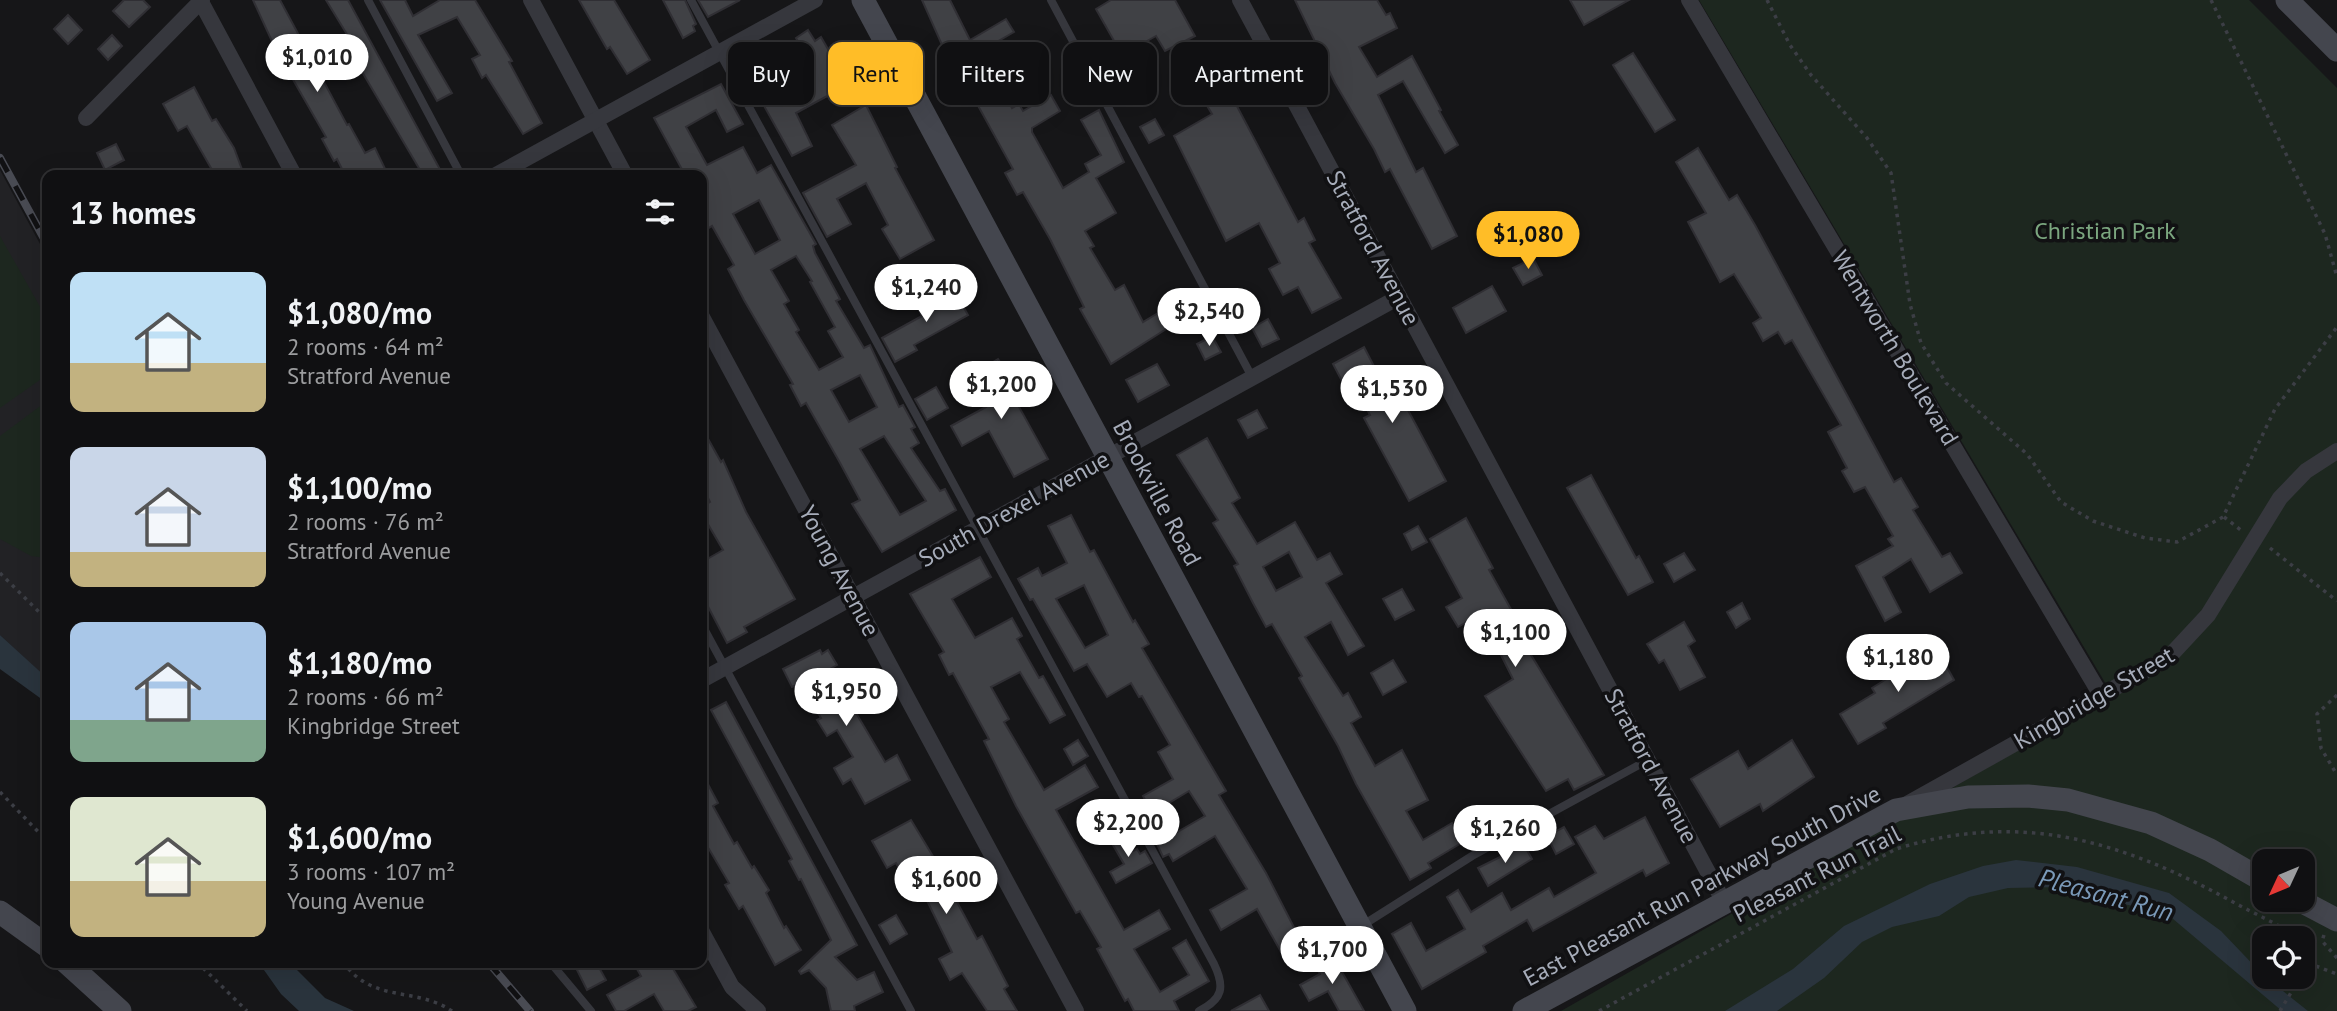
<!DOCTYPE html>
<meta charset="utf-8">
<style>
body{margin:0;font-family:"PT Sans",sans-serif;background:#1e1e20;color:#f1f3f6;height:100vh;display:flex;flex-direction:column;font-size:26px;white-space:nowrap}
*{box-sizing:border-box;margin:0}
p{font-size:23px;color:#9c9d9f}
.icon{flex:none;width:38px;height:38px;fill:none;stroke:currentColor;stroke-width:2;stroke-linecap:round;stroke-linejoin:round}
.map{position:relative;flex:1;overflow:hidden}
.sheet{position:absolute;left:42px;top:170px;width:665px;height:798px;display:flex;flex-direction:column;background:#101012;border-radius:14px;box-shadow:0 7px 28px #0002,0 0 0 2px #303032}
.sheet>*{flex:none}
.hud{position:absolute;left:728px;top:42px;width:665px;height:63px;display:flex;gap:14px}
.needle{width:46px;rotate:226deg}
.fabs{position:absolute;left:2252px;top:849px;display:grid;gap:14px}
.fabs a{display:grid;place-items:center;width:63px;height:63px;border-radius:14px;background:#101012;box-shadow:0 7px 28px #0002,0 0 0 2px #303032;font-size:35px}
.price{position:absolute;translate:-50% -60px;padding:0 16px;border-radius:24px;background:#fff;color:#222;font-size:23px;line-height:46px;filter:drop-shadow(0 2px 4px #0008)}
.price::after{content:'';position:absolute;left:50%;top:42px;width:21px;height:16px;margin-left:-10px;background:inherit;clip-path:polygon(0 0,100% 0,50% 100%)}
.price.active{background:#ffbd27;color:#111}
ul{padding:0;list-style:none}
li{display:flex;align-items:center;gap:21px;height:175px;padding:0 28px}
li span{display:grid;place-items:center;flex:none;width:196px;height:140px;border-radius:14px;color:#555}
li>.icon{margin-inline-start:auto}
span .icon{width:84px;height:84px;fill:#fffc;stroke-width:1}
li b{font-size:30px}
h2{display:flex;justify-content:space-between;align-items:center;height:84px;padding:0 28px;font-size:30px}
.tag{padding:0 24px;border-radius:14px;background:#101012;box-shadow:0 7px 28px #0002,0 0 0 2px #303032;font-size:24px;line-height:63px}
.tag.active{background:#ffbd27;color:#111}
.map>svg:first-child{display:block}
.built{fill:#222225}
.green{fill:#1d271f;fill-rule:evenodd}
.water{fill:#2a343d}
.building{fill:#404145;stroke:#302f34;stroke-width:2;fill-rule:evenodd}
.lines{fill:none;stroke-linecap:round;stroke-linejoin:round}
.path{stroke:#3c3e45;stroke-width:3.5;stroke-dasharray:3.5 5;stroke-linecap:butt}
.lane{stroke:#36373d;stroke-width:8}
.street{stroke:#36373d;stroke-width:16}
.secondary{stroke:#44464e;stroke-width:23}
.rail-casing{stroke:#494b53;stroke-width:8}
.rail{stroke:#111113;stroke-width:5;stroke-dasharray:16;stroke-linecap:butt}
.labels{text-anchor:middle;stroke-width:7;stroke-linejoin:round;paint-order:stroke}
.park-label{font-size:24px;fill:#7ba67f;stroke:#111113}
.street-label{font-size:24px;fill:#a6acb9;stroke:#111113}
.water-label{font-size:26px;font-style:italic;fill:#7a99b8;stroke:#111113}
</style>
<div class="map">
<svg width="2337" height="1011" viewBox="0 0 2337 1011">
<rect width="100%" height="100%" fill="#161618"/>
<path class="built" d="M0 170 47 257V673L43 675 0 635Z"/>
<g class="green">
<path d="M1699 0H2249L2337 88V1011H1561L2113 696ZM2264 861H2303V900H2264ZM2264 938H2303V976H2264Z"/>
<path d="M0 236 47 319V375L0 408Z"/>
<path d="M47 401V558L31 556 0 539V436Z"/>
</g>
<g class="water">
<path d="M0 635 47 678V703L0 669Z"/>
<path d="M2016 860 2077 867 2169 893 2221 931 2264 976 2308 1011H2282L2166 913 2100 899 2070 887 2008 888 1969 897 1939 916 1892 927 1862 942 1824 978 1777 1011H1725L1793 969 1844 926 1930 884 1983 866Z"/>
<path d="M259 963H290L325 998 354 1011H299L281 994Z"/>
</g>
<g class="building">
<path d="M124 0H143L150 7 129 27 113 11Z"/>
<path d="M253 0H280L347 125 349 124 365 153 375 148 388 175H345L337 159 334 161 322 139 326 137 276 50Z"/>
<path d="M326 0H348L443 175H423L361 70 352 51 356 49Z"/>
<path d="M380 0H405L413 16 440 0H475L512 61 509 62 542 123 523 134 486 75 482 78 472 59 480 55 457 17 418 35 452 93 437 101Z"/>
<path d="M579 0H614L650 60 627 74 610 47 607 49Z"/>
<path d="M663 0H685L696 24 693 26 695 31 683 38Z"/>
<path d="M698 0H740L708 17Z"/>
<path d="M922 0H950L970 40 1006 19 1014 32 983 50 1012 108 1019 104 1023 111 1051 95 1060 111 1032 128V132L1063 188 1089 172 1085 164 1101 155 1081 120 1099 110 1124 162 1096 178 1116 213 1085 231 1094 246 1090 248 1115 290 1124 285 1143 322 1173 304 1182 319 1111 364 1080 309 1084 307 1050 239 1023 192 1017 195 1005 173 1013 169 944 44 942 45Z"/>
<path d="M1111 0H1175L1195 36 1165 51 1156 36 1122 55 1096 9Z"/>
<path d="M1295 0H1377L1386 15 1390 13 1397 28 1359 47 1377 77 1412 56 1441 110 1439 111 1458 145 1445 153 1403 81 1378 95 1416 172 1423 168 1457 236 1432 249 1390 169 1385 172 1374 149 1335 83Z"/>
<path d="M1570 0H1629L1584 25Z"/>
<path d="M68 15 82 30 68 44 54 29Z"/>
<path d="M808 30 815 41 821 37 836 63 841 60 853 82 796 113 812 146 792 156 749 79 787 56 785 54 800 45 796 38Z"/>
<path d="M112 35 122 46 108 60 98 49Z"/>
<path d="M1633 53 1675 120 1655 132 1613 65Z"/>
<path d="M1219 72 1298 222 1304 218 1315 240 1309 243 1341 298 1312 313 1298 287 1283 295 1269 269 1280 263 1259 223 1226 241 1174 136 1212 114 1195 86Z"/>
<path d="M721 84 743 124 727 132 716 110 686 127 707 165 743 147 757 173 771 165 816 244 813 246 815 253 840 299 836 301 864 348 870 345 899 407 903 405 915 427 911 429 919 443 911 448 940 491 945 489 956 510 882 552 852 504 860 500 839 461 806 403 801 406 790 385 793 384 744 300 728 269 734 265 712 226 707 229 702 220V175H685L654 118ZM759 200 780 240 755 254 733 214ZM796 256 812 281 810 282 835 327 828 331 843 357 819 370 796 332 799 330 784 304 789 301 771 270ZM860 375 877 407 849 422 831 390ZM884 436 926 501 900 515 860 449Z"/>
<path d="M194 87 212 121 216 119 234 148 244 175H215L187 126 178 131 163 104Z"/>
<path d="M866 105 897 167 895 168 934 240 900 259 882 229 888 225 866 183 837 199 851 224 827 237 803 193 856 165 832 125Z"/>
<path d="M1155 119 1164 135 1149 143 1140 127Z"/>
<path d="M116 144 124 160 105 170 97 153Z"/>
<path d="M1698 148 1729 200 1737 195 1755 225 1894 482 1901 478 1918 507 1913 510 1942 557 1950 553 1962 573 1930 592 1911 559 1883 577 1901 612 1885 621 1856 566 1893 546 1888 539 1893 536 1865 487 1854 492 1842 471 1847 468 1828 432 1841 425 1792 340 1785 344 1778 332 1763 341 1753 323 1761 318 1734 274 1720 282 1688 222 1706 213 1676 162Z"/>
<path d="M1533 258 1542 275 1523 285 1513 268Z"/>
<path d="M1492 286 1506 311 1466 333 1453 308Z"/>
<path d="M953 288 968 315 914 345 917 350 895 362 882 338 922 316 918 308Z"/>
<path d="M1268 319 1279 339 1262 347 1252 328Z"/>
<path d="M1212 336 1221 352 1205 360 1197 344Z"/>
<path d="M1364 347 1378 374 1386 369 1446 481 1409 501 1364 418 1370 415 1352 381 1344 385 1333 364Z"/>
<path d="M998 359 1015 385 1009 389 1048 459 1014 477 989 431 962 446 951 426 986 407 968 377Z"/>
<path d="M1157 364 1169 385 1138 402 1126 380Z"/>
<path d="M936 387 948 408 927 420 915 399Z"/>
<path d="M1257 410 1267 428 1248 438 1238 420Z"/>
<path d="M702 428 721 462 723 460 746 512 795 599 744 627 747 632 727 643 702 595V562L723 550 702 514V507L710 502 702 486Z"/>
<path d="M1207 438 1240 498 1232 503 1257 544 1295 522 1317 560 1330 553 1342 574 1326 583 1364 646 1348 655 1331 622 1305 637 1343 696 1348 693 1361 717 1351 723 1375 766 1402 750 1409 763 1428 800 1406 811 1423 840 1452 823 1463 842 1428 863 1431 868 1410 880 1356 784 1338 746 1299 678 1302 676 1272 624 1266 627 1253 603 1234 566 1238 564 1213 523 1218 520 1177 455ZM1289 552 1302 577 1276 591 1263 567Z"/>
<path d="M1591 475 1636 558 1639 556 1653 582 1628 595 1567 488Z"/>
<path d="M1071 515 1090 552 1094 550 1133 622 1135 620 1149 644 1142 648 1226 791 1219 795 1266 873 1301 941 1281 952 1257 909 1221 930 1210 910 1247 889 1215 836 1173 861 1169 854 1163 857 1157 844 1205 816 1189 791 1152 813 1143 796 1173 779 1158 752 1170 745 1142 696 1139 697 1131 683 1107 697 1087 664 1074 671 1033 599 1030 600 1018 579 1038 568 1042 576 1067 563 1048 526ZM1084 585 1108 635 1085 648 1056 599Z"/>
<path d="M1466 518 1493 568 1489 570 1522 629 1517 632 1604 775 1574 790 1568 779 1546 791 1485 696 1513 679 1501 655 1479 615 1458 627 1446 607 1462 598 1430 539Z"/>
<path d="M1418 526 1427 542 1412 550 1404 534Z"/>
<path d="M1684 553 1695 570 1674 582 1664 564Z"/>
<path d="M980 557 991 577 952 599 975 638 1012 618 1022 636 1017 639 1039 678 1043 676 1065 715 1050 723 1020 672 991 687 1009 719 1004 722 1044 790 1085 765 1098 787 1056 810 1124 930 1159 910 1170 929 1134 949 1160 992 1189 975 1173 948 1186 940 1209 981 1174 1001 1179 1011H1134L1128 999 1125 1001 1097 949 1101 947 1080 911 1076 913 1016 806 984 741 989 739 953 673 949 675 939 655 944 652 910 594Z"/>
<path d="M1402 589 1414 610 1395 620 1383 599Z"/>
<path d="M1742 603 1750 619 1736 628 1727 612Z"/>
<path d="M1684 622 1695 641 1688 646 1705 677 1680 690 1664 660 1659 663 1647 644Z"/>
<path d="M1934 644 1954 680 1883 723 1886 728 1858 744 1840 714 1875 693 1872 688 1909 665 1906 660Z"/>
<path d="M820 650 822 654 828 650 837 665 830 669 885 762 897 755 910 780 865 804 851 779 843 784 834 768 853 757 837 730 827 736 817 720 821 718 801 683 792 687 783 669Z"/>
<path d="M1393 660 1406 682 1383 695 1371 673Z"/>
<path d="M726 702 857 945 835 957 857 980 874 972 883 992 854 1006 855 1011H831L826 988 809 970 801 974 799 971 831 940 801 879 799 880 789 861 792 859 711 710Z"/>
<path d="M1078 740 1088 756 1073 765 1064 749Z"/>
<path d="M1792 740 1814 777 1763 811 1760 804 1720 827 1691 779 1738 751 1748 769Z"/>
<path d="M702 773 718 803 713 806 734 844 737 842 752 868 754 866 769 890 766 893 784 928 786 926 801 950 775 965 743 906 739 909 725 885 729 883 709 849 702 853Z"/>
<path d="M1645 817 1669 863 1646 876 1643 870 1533 931 1527 920 1483 946 1486 952 1422 989 1392 934 1411 923 1426 951 1465 929 1447 897 1458 890 1471 912 1502 893 1511 910 1549 888 1554 897 1596 873 1575 837 1595 826 1604 839Z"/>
<path d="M911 820 960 901 957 902 977 939 982 936 1008 986 1004 989 1017 1011H987L962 973 950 980 939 959 952 952 919 884 911 889 896 863 887 868 872 841Z"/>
<path d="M1564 827 1574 844 1556 854 1547 836Z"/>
<path d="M1123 834 1133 851 1137 849 1140 854 1145 851 1152 863 1116 883 1110 872 1124 864 1110 840Z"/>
<path d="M1524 845 1532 859 1488 886 1478 868Z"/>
<path d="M896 915 907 934 890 944 879 925Z"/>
<path d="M1331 953 1346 979 1364 1011H1339L1328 991 1309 1001 1300 985 1320 974 1314 963Z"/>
<path d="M591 962H596L606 980 587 990 577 970Z"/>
<path d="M633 962H669L696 1007 688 1011H664L654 994 624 1011H616L607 995 641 976Z"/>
<path d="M1260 995 1269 1011H1231Z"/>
</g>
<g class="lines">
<g class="path">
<path d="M1767 0 1790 45 1811 75 1867 138 1891 173 1910 304 1921 343 1946 383 2027 454 2061 502 2093 521 2145 538 2177 542 2223 517 2275 409 2337 327"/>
<path d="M2211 0 2325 234 2337 277"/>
<path d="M2224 517 2242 531"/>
<path d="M2270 548 2337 601"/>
<path d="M0 573 47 620"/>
<path d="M2337 695 2317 714 2321 748 2337 775"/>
<path d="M0 792 47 841"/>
<path d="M2324 935 2322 941 2337 958"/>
<path d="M2303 942 2311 954 2303 974"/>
<path d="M197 962 247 1011"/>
<path d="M343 962C373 1004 415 986 452 1011"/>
<path d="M2308 963 2337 974"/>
<path d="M1599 1011 1896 849C2021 810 2122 841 2233 902 2255 914 2278 924 2299 938"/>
<path d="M2280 1011 2301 976"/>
</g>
<g class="lane">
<path d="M368 0 461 175"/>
<path d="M691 0 1214 964C1225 987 1223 999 1199 1011"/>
<path d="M1051 0 1252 377"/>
<path d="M702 625 911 1011"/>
<path d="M1363 925 1472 856 1648 760"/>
<path d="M550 962 591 1011"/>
</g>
<g class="street">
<path d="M200 0 294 175"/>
<path d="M531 0 625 175"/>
<path d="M1240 0 1725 904"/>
<path d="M1689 0 2102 697"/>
<path d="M86 118 202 0"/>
<path d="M496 175 815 0"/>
<path d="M702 317 1076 1011"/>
<path d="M702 680 1399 297"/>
<path d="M1907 804 2168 658 2208 615 2280 498 2306 471 2337 451"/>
<path d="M702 932 732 987 758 1011"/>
</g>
<g class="secondary">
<path d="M863 0 1405 1011"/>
<path d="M2287 0 2337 50"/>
<path d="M2299 900 2337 920"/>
<path d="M0 912 47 946"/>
<path d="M66 962 120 1011"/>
<path d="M1524 1011 1896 810 1968 797 2028 796 2068 800 2151 823 2210 850 2264 881"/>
</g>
<g class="rail-casing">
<g id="rail">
<path d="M0 158 47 244"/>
<path d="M488 962 530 1011"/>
</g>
</g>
<use href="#rail" class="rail"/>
</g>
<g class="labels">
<g class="park-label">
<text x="2105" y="239">Christian Park</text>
</g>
<g class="street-label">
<text transform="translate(1373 248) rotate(62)" y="8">Stratford Avenue</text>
<text transform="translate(1895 348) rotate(59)" y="8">Wentworth Boulevard</text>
<text transform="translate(1157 493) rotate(62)" y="8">Brookville Road</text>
<text transform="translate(1014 509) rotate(-29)" y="8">South Drexel Avenue</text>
<text transform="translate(839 571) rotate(62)" y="8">Young Avenue</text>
<text transform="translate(2094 698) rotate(-30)" y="8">Kingbridge Street</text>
<text transform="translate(1651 766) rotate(62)" y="8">Stratford Avenue</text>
<text transform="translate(1817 874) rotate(-27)" y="8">Pleasant Run Trail</text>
<text transform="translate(1702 886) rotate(-28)" y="8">East Pleasant Run Parkway South Drive</text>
</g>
<g class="water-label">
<text transform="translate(2106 895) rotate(15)" y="9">Pleasant Run</text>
</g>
</g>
</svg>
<div class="fabs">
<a><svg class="needle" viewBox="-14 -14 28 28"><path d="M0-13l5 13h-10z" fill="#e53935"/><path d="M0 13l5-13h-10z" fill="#9c9d9f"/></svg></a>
<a><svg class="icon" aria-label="locate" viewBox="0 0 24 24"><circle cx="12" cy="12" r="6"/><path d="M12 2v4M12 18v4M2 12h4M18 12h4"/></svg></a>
</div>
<b class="price" style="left:317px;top:94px">$1,010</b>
<b class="price active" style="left:1528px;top:271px">$1,080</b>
<b class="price" style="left:926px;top:324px">$1,240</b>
<b class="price" style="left:1209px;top:348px">$2,540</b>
<b class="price" style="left:1001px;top:421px">$1,200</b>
<b class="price" style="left:1392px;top:425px">$1,530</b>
<b class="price" style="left:1515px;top:669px">$1,100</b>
<b class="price" style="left:1898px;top:694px">$1,180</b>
<b class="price" style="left:846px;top:728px">$1,950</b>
<b class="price" style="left:1128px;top:859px">$2,200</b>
<b class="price" style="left:1505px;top:865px">$1,260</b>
<b class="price" style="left:946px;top:916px">$1,600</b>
<b class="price" style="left:1332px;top:986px">$1,700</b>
<div class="hud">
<a class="tag">Buy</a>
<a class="tag active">Rent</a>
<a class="tag">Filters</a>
<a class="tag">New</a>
<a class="tag">Apartment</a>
</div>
<section class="sheet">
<h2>13 homes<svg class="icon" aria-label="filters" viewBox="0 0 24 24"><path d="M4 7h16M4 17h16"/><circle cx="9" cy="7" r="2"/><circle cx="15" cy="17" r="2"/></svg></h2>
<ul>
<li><span style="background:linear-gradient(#bfe0f5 65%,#c2b280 0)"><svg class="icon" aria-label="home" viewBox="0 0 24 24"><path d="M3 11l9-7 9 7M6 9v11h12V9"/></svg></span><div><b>$1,080/mo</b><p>2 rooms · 64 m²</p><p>Stratford Avenue</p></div></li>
<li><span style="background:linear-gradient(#c9d6e8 75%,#c2b280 0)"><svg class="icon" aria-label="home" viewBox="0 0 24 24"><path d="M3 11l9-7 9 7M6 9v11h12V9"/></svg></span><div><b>$1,100/mo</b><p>2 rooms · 76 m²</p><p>Stratford Avenue</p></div></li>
<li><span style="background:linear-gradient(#a9c7e8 70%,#7fa58c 0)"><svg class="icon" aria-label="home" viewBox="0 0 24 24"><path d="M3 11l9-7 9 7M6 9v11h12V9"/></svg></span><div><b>$1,180/mo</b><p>2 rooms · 66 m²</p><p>Kingbridge Street</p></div></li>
<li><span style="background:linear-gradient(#dfe7d0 60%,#c2b280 0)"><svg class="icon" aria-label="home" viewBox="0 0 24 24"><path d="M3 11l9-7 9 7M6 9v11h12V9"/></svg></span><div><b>$1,600/mo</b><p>3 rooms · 107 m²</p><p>Young Avenue</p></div></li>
</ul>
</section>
</div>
